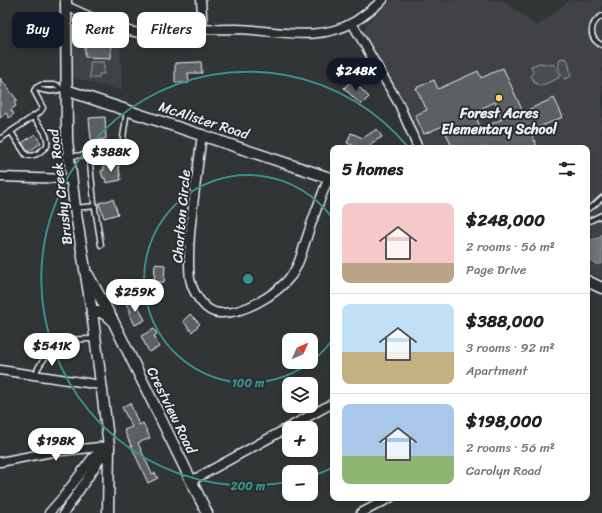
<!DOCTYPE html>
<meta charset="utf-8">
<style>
body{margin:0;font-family:Sriracha,sans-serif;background:#f6f6f6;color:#222;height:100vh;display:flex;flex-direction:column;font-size:15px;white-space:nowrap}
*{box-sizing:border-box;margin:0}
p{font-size:13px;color:#767676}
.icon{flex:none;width:22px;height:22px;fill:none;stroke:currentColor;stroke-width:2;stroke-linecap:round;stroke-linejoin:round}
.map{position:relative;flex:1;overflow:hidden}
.sheet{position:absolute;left:330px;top:145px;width:260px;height:356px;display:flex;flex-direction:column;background:#fff;border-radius:8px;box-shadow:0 2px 6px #0003}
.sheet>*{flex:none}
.guide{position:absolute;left:12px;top:12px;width:258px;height:36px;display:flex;gap:8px}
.needle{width:26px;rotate:45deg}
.controls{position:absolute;left:282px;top:333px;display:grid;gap:8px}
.controls a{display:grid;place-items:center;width:36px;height:36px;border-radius:8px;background:#fff;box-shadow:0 2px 6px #0003;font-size:20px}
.price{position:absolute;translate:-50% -34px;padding:0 9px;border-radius:14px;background:#fff;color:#222;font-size:13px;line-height:26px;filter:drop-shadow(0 1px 2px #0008)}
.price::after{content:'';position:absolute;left:50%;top:24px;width:12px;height:9px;margin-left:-6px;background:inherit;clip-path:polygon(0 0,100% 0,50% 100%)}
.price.on{background:#111827;color:#fff}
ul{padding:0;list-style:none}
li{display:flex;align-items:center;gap:12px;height:100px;padding:0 12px}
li+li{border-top:1px solid #e0e0e0}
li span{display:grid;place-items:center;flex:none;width:112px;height:80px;border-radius:8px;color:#555}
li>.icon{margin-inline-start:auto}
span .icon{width:48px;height:48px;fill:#fffc;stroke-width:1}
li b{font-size:17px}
h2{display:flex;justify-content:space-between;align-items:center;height:48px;padding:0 12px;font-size:17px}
.tag{padding:0 14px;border-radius:8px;background:#fff;box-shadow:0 2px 6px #0003;font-size:14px;line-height:36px}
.tag.on{background:#111827;color:#fff}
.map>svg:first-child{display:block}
.built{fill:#3f4244}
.green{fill:#494d4f;stroke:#989fa4}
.water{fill:#6e7376;stroke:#9fa5aa}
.building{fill:#5c6063;stroke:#e8f1f8;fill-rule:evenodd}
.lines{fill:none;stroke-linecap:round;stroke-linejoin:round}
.service-casing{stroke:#e8f1f8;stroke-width:7}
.minor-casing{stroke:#e8f1f8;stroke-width:11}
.tertiary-casing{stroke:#e8f1f8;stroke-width:13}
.service{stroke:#2a2d2e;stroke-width:4}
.minor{stroke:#2a2d2e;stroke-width:8}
.tertiary{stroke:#2a2d2e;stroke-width:10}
.ring{fill:none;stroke:#3a8f8a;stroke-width:2}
.poi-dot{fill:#ffd166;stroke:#2a2d2e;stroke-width:1.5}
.labels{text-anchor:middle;stroke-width:4;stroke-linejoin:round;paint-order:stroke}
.poi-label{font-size:14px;font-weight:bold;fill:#e8f1f8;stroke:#2a2d2e}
.street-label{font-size:14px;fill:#e8f1f8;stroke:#2a2d2e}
.centre{fill:#3a8f8a;stroke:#2a2d2e;stroke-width:2}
.ring-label{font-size:12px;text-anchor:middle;font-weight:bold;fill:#3a8f8a;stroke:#2a2d2e;stroke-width:4;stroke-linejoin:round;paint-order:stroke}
</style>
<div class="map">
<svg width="602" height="513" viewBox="0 0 602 513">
<rect width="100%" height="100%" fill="#323536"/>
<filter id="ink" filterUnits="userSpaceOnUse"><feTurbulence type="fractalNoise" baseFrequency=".025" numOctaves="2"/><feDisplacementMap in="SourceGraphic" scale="8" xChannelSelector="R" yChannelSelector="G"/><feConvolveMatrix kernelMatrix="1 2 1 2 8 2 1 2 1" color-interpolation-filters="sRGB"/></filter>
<g filter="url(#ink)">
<g class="built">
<path d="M392 0H502L537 26 570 0H602V278L587 272V148H410L418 141 364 31 367 23Z"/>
<path d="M81 18 120 33 122 91 72 77 71 25 76 19Z"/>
</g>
<g class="green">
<path d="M565 58 568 61 571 76 565 79C559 74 557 67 560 59Z"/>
<path d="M90 62H104V74H99V78H90Z"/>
<path d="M540 63 555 65 559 78 540 86 535 83 531 76 533 72 531 66Z"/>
</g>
<path class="water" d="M602 234V264H596L587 259V241L599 238Z"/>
<g class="building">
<path d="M85 37 111 38V58L85 57Z"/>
<path d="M201 62 202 73H188L189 83H175V63Z"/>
<path d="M503 68 523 112 554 98 563 117 530 131 538 148H456L455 146 452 147 443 126 424 134 415 115 427 110 416 88 434 80 438 89 478 71 481 78ZM495 102 502 119 481 129 474 112Z"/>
<path d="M0 78 17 100 14 102 16 106 11 110 14 114 9 118 6 113 0 118Z"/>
<path d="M352 80 369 97 361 105 344 88Z"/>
<path d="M105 117 106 139 91 140 89 118Z"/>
<path d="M377 129 382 137 372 143 370 148H359L347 143 351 133 363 138Z"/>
<path d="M35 134 41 143 28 152 22 143Z"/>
<path d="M118 163 121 180 106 183 105 178H103L101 171 104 170 103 166Z"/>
<path d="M113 199 118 214 104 218 99 203Z"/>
<path d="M155 264 165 265 164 282H154Z"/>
<path d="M135 300 145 320 135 325 129 313 131 312 126 304Z"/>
<path d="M190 314 200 324 192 332 183 321Z"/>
<path d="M154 329 157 334 154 336 159 347 149 352 141 336Z"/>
<path d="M130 403 139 425 143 423 150 438 138 443 152 474 155 473 158 478 148 483 124 430 132 427 122 407Z"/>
</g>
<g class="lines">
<g class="service-casing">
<g id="service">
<path d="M602 16C589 23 588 39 602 45"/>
<path d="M61 89C53 93 44 91 36 88L41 85H57L61 89 66 90"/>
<path d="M11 132 26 155C35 158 41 151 47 146 49 134 40 126 33 117"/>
<path d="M0 139 40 112 43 108 34 91 36 88"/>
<path d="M69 156 89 155"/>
<path d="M75 208 95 206"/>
<path d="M587 209 593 206 602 198"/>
<path d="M587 222 602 215"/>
<path d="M101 245 94 202 89 155C101 154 112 153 122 145L127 110"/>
<path d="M36 374C39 361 57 344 70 340 78 339 87 339 95 339"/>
</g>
</g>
<g class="minor-casing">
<g id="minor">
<path d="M201 0 203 30"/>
<path d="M66 6C98 20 125 35 161 35 174 35 188 32 200 30 212 29 225 29 237 29 276 30 317 43 354 22 364 16 373 8 383 0"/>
<path d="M352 23 399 104 418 148"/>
<path d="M202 134C198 167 193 200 190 234 189 249 188 264 190 279 193 293 205 313 220 313 244 314 276 295 291 276 300 265 302 250 307 237 313 217 321 197 329 177"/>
<path d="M0 177 71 179"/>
<path d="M0 370 101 385"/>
<path d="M0 462 52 452 109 446"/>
<path d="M191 481 333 403"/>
<path d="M49 513 63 497 93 457 107 447"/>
<path d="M64 513 107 449"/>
<path d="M361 513 390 498"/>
</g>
</g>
<g class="tertiary-casing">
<g id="tertiary">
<path d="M66 0 67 140 75 208 92 312 109 446 108 513"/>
<path d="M66 90 333 179"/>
<path d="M88 275 112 319"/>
<path d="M587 281 602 288"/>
<path d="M92 312H101L112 319 207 513"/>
</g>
</g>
<use href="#service" class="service"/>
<use href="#minor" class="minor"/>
<use href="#tertiary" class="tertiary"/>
</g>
</g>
<g class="ring">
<path d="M333 339A104 104 0 1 1 333 219"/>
<path d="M332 468A207 207 0 0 1 312 476M287 482A207 207 0 1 1 408 147"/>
</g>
<circle class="poi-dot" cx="499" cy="98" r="4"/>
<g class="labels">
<g class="poi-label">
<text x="499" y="118">Forest Acres<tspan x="499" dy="16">Elementary School</tspan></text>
</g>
<g class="street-label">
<text transform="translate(204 120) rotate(18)" y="5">McAlister Road</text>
<text transform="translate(60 187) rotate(-97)" y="5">Brushy Creek Road</text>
<text transform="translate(181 216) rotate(-85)" y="5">Charlton Circle</text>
<text transform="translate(172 410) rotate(64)" y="5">Crestview Road</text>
</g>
</g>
<circle cx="248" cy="279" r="6" class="centre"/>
<g class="ring-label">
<text x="248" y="387">100 m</text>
<text x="248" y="490">200 m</text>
</g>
</svg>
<div class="controls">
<a><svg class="needle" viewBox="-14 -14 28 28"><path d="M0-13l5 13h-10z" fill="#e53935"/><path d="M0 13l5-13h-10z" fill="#767676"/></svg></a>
<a><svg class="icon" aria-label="layers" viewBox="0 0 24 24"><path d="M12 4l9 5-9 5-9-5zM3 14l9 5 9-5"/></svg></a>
<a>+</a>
<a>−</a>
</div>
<b class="price on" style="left:356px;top:92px">$248K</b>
<b class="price" style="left:111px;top:173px">$388K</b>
<b class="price" style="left:135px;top:313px">$259K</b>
<b class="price" style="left:52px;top:367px">$541K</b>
<b class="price" style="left:56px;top:462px">$198K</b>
<div class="guide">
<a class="tag on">Buy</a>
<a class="tag">Rent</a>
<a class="tag">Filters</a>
</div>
<section class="sheet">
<h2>5 homes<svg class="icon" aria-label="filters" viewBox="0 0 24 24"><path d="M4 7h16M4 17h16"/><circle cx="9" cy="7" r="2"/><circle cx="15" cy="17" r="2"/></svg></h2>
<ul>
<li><span style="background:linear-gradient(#f6c9c9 75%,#b9a48a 0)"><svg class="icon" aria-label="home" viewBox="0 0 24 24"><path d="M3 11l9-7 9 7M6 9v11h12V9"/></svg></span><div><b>$248,000</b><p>2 rooms · 56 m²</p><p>Page Drive</p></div></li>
<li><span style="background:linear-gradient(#bfe0f5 60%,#c2b280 0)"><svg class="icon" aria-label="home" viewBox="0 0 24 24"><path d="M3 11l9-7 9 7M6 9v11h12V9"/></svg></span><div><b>$388,000</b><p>3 rooms · 92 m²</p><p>Apartment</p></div></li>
<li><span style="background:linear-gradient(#a9c7e8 65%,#8fb573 0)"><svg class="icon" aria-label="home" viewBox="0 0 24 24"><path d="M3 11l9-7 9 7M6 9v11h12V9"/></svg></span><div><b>$198,000</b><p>2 rooms · 56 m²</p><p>Carolyn Road</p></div></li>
</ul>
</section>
</div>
